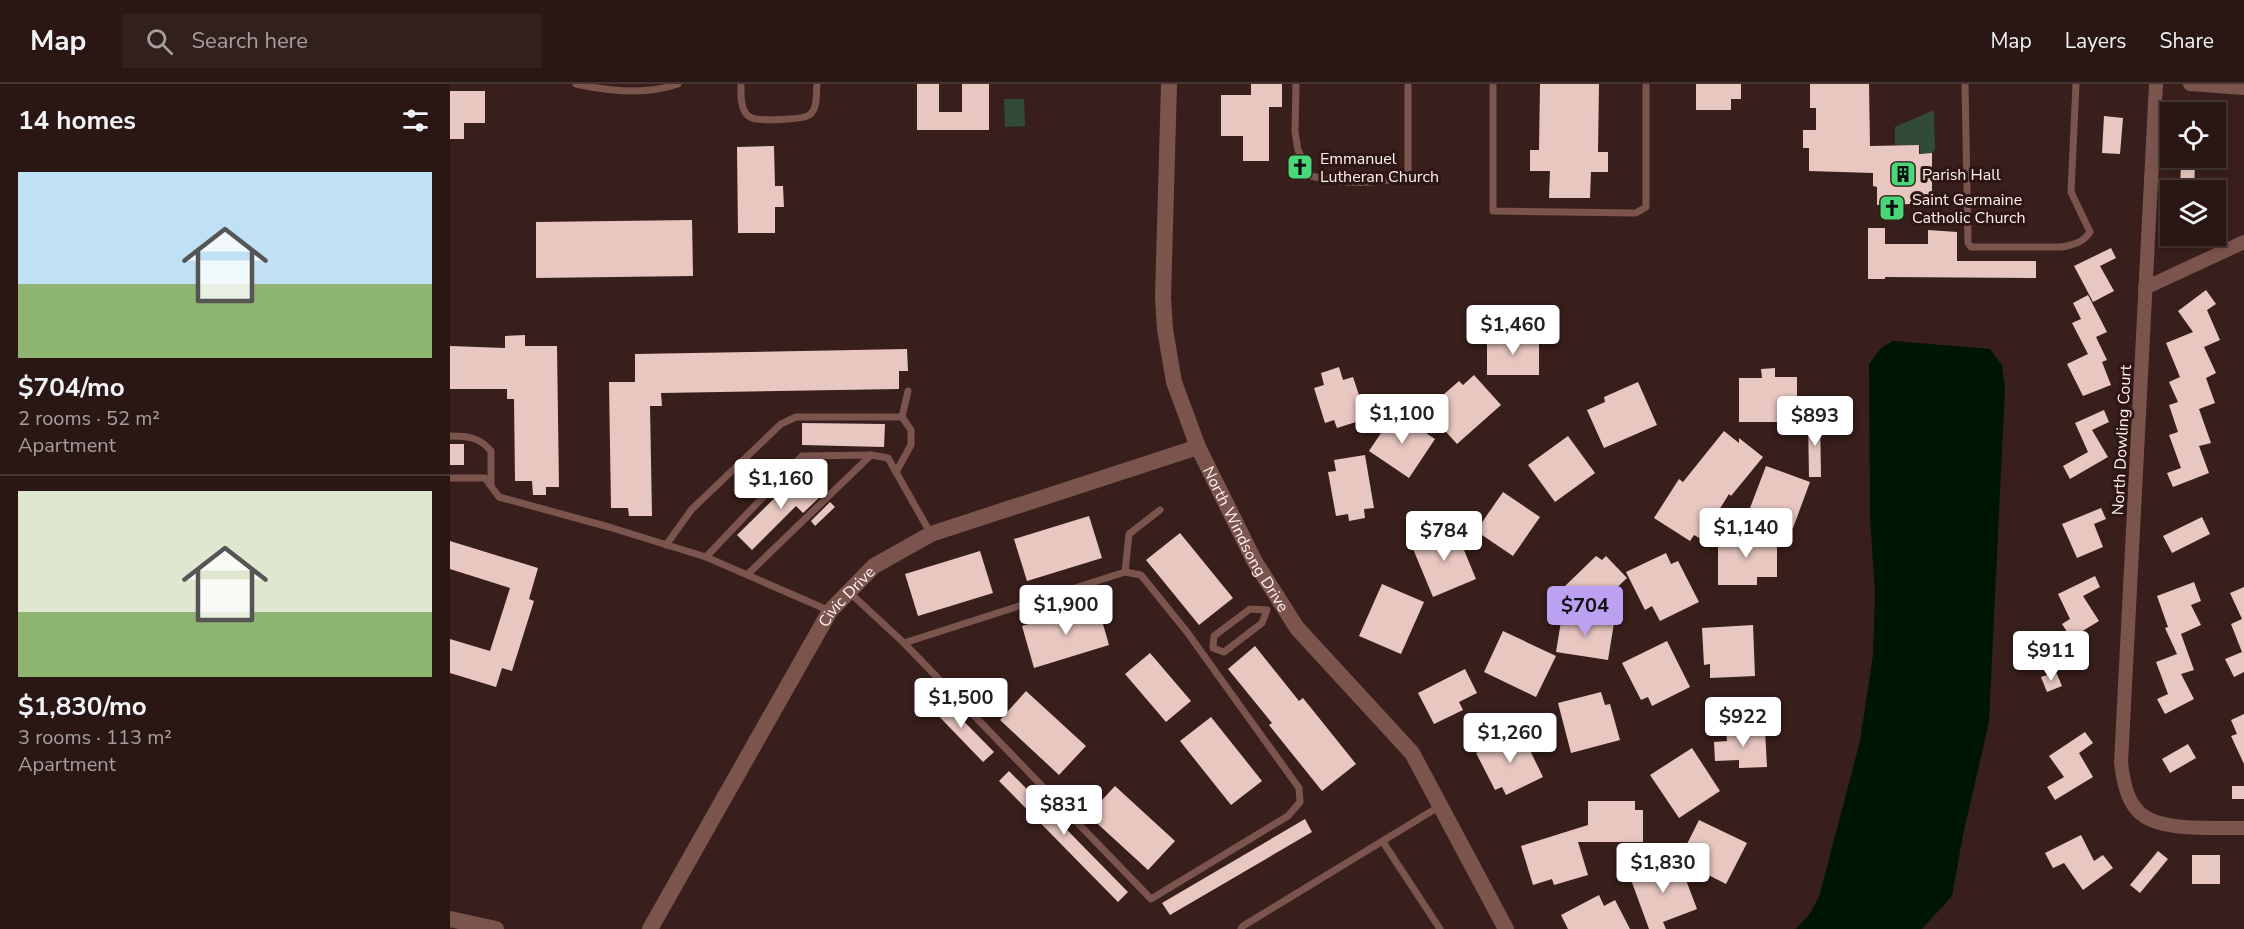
<!DOCTYPE html>
<meta charset="utf-8">
<style>
body{margin:0;font-family:"Nunito Sans",sans-serif;background:#32201d;color:#f1f3f6;height:100vh;display:flex;flex-direction:column;font-size:22px;white-space:nowrap}
*{box-sizing:border-box;margin:0}
p{font-size:20px;color:#a59fa0}
.icon{flex:none;width:33px;height:33px;fill:none;stroke:currentColor;stroke-width:2;stroke-linecap:round;stroke-linejoin:round}
.map{position:relative;flex:1;overflow:hidden}
.drawer{display:flex;flex-direction:column;background:#2a1714;width:450px}
.drawer>*{flex:none}
.tools{position:absolute;left:1710px;top:18px;display:grid;gap:12px}
.tools a{display:grid;place-items:center;width:66px;height:66px;border-radius:0px;background:#2a1714;box-shadow:0 3px 9px #0003,0 0 0 2px #463634;font-size:30px}
.price{position:absolute;translate:-50% -51px;padding:0 14px;border-radius:6px;background:#fff;color:#222;font-size:20px;line-height:39px;filter:drop-shadow(0 2px 3px #0008)}
.price::after{content:'';position:absolute;left:50%;top:36px;width:18px;height:14px;margin-left:-9px;background:inherit;clip-path:polygon(0 0,100% 0,50% 100%)}
.price.current{background:#bca0f2;color:#111}
ul{padding:0;list-style:none}
li{display:grid;align-content:center;gap:12px;height:318px;padding:0 18px}
li+li{border-top:2px solid #463634}
li span{display:grid;place-items:center;height:186px;border-radius:0px;color:#555}
li>.icon{margin-inline-start:auto}
span .icon{width:108px;height:108px;fill:#fffc;stroke-width:1}
li b{font-size:26px}
h2{display:flex;justify-content:space-between;align-items:center;height:72px;padding:0 18px;font-size:26px}
header{display:flex;align-items:center;gap:36px;box-sizing:border-box;height:84px;padding:0 30px;background:#2a1714;border-bottom:2px solid #463634}
header strong{font-size:28px}
nav{display:flex;gap:33px;margin-inline-start:auto;font-size:21px}
.search{width:420px;height:54px;background:#32201d;display:flex;align-items:center;gap:15px;box-sizing:border-box;padding:0 21px;border-radius:0px;color:#a59fa0;font-size:22px}
main{display:flex;flex:1;min-height:0}
.map>svg:first-child{display:block}
.green{fill:#324b38}
.water{fill:#001605}
.building{fill:#e9c7c1}
.lines{fill:none;stroke-linecap:round;stroke-linejoin:round}
.service{stroke:#7c544e;stroke-width:7}
.minor{stroke:#7c544e;stroke-width:14}
.tertiary{stroke:#7c544e;stroke-width:16}
.labels{text-anchor:middle;stroke-width:6;stroke-linejoin:round;paint-order:stroke}
.poi-label{font-size:16px;fill:#fdf2f0;stroke:#2e1612;text-anchor:start}
.street-label{font-size:16px;fill:#fdf2f0;stroke:#2e1612}
</style>
<header>
<strong>Map</strong>
<div class="search"><svg class="icon" aria-label="search" viewBox="0 0 24 24"><circle cx="10" cy="10" r="6"/><path d="M15 15l6 6"/></svg>Search here</div>
<nav><a>Map</a><a>Layers</a><a>Share</a></nav>
</header>
<main>
<section class="drawer">
<h2>14 homes<svg class="icon" aria-label="filters" viewBox="0 0 24 24"><path d="M4 7h16M4 17h16"/><circle cx="9" cy="7" r="2"/><circle cx="15" cy="17" r="2"/></svg></h2>
<ul>
<li><span style="background:linear-gradient(#bfe0f5 60%,#8fb573 0)"><svg class="icon" aria-label="home" viewBox="0 0 24 24"><path d="M3 11l9-7 9 7M6 9v11h12V9"/></svg></span><div><b>$704/mo</b><p>2 rooms · 52 m²</p><p>Apartment</p></div></li>
<li><span style="background:linear-gradient(#dfe7d0 65%,#8fb573 0)"><svg class="icon" aria-label="home" viewBox="0 0 24 24"><path d="M3 11l9-7 9 7M6 9v11h12V9"/></svg></span><div><b>$1,830/mo</b><p>3 rooms · 113 m²</p><p>Apartment</p></div></li>
</ul>
</section>
<div class="map">
<svg width="1794" height="845" viewBox="0 0 1794 845">
<rect width="100%" height="100%" fill="#381f1b"/>
<g class="green">
<path d="M554 15H574L575 42 555 43Z"/>
<path d="M1484 26 1485 66 1482 69H1470V61H1445V43Z"/>
</g>
<path class="water" d="M1443 257 1540 265 1552 281 1555 304 1539 638 1513 751 1502 812 1472 845H1346L1359 831 1369 813 1410 657 1423 571 1425 509 1420 433 1419 280 1431 264Z"/>
<g class="building">
<path d="M467 0H489V28H512V0H539V46H467Z"/>
<path d="M801 0H832V23H819V77H793V52H771V11H801Z"/>
<path d="M1090 0H1149L1148 68H1158V88H1141L1140 114H1099L1100 87H1080V66H1089Z"/>
<path d="M1246 0H1291V15H1281V26H1246Z"/>
<path d="M1360 0H1419L1420 62 1469 61V70L1482 69V113L1462 114V120L1427 121V103L1423 102V89L1359 87V64H1353V46H1366V24H1360Z"/>
<path d="M0 7H35V39H14V55H0Z"/>
<path d="M1654 32 1673 34 1670 70 1652 69Z"/>
<path d="M324 62 325 102H333L334 123H325V149H288L287 63Z"/>
<path d="M1731 80 1745 81 1744 106H1730Z"/>
<path d="M242 136 243 192 86 194V138Z"/>
<path d="M1418 144H1435V160H1478V146L1507 148V177H1586V194L1435 193V195H1418Z"/>
<path d="M1661 164 1666 174 1650 182 1664 207 1643 218 1624 182Z"/>
<path d="M1756 206 1766 220 1757 226 1770 256 1754 263 1766 289 1756 294 1765 319 1749 325 1761 359 1749 362 1759 389 1723 403 1717 389 1731 384 1719 351 1728 348 1719 321 1728 318 1719 298 1730 293 1716 259 1743 248 1728 227Z"/>
<path d="M1638 211 1657 248 1646 253 1657 276 1652 278 1661 301 1633 312 1617 280 1638 270 1622 239 1631 235 1623 219Z"/>
<path d="M75 251V262H107L109 403H96V411H83L82 397H65L64 315H57V305H0V262L55 264V252Z"/>
<rect x="1037" y="254" width="52" height="37"/>
<path d="M457 265 458 287H449V305L211 309 212 322H200L202 432H179L178 424H161L159 298H185V270Z"/>
<path d="M889 283 893 296 903 293 913 323 906 326 909 337 887 344 884 336 875 339 864 304 874 301 871 289Z"/>
<path d="M1325 284V293H1347V333L1327 334V338H1289V294H1312L1311 285Z"/>
<path d="M1024 291 1051 321 1007 360 976 326 1009 297 1013 301Z"/>
<path d="M1188 298 1207 341 1154 364 1137 326 1155 318 1154 313Z"/>
<path d="M1654 326 1659 338 1642 346 1658 373 1620 395 1613 382 1638 368 1625 339Z"/>
<path d="M945 328 985 355 959 394 919 367Z"/>
<path d="M1370 333 1371 393H1359L1358 334Z"/>
<path d="M352 339 435 340 434 363 352 361Z"/>
<path d="M1274 347 1289 359V354L1313 373 1281 412 1279 410 1251 455 1244 451 1240 457 1204 434 1229 395 1233 398Z"/>
<path d="M1118 352 1145 389 1105 418 1078 381Z"/>
<rect x="0" y="360" width="14" height="21"/>
<path d="M915 371 924 424 914 425 915 434 899 437 898 430 886 432 878 388 886 387 884 376Z"/>
<path d="M1316 382 1360 398 1343 444 1312 434 1314 429 1300 424Z"/>
<path d="M351 388 373 410 353 429 346 422 302 466 287 451Z"/>
<path d="M1053 408 1090 433 1063 472 1026 447Z"/>
<path d="M380 418 385 423 365 442 361 437Z"/>
<path d="M1651 424 1656 435 1644 440 1653 463 1627 474 1612 440Z"/>
<path d="M639 432 652 474 577 497 564 455Z"/>
<path d="M1752 433 1760 450 1722 469 1713 452Z"/>
<path d="M1004 442 1026 495 983 513 961 460Z"/>
<path d="M730 449 783 514 749 541 696 476Z"/>
<path d="M1268 451H1327V493H1307V501H1268Z"/>
<path d="M0 457 88 484 79 515 84 517 62 587 52 584 46 603 0 589V555L40 567 60 504 0 485Z"/>
<path d="M530 467 543 509 468 532 455 490Z"/>
<path d="M1216 469 1221 480 1228 477 1249 518 1210 537 1202 522 1195 526 1176 488Z"/>
<path d="M1146 472 1152 476 1156 472 1177 494 1139 530 1113 504Z"/>
<path d="M1645 492 1650 503 1633 512 1649 537 1621 554 1612 540 1620 535 1608 510Z"/>
<path d="M1744 498 1751 517 1741 521 1751 541 1731 550 1744 586 1731 590 1744 615 1715 630 1707 615 1718 610 1706 578 1727 570 1715 544 1718 543 1707 512Z"/>
<path d="M932 500 974 518 951 570 909 552Z"/>
<path d="M1794 503V588L1784 593 1775 575 1792 568 1781 540 1792 535 1780 509Z"/>
<path d="M647 519 659 561 584 584 572 542Z"/>
<path d="M1112 531 1164 539 1158 576 1106 568Z"/>
<path d="M1303 541 1305 592 1260 594V580L1254 581 1252 544Z"/>
<path d="M1053 547 1106 572 1086 613 1034 588Z"/>
<path d="M1217 557 1240 603 1202 622 1198 613 1191 616 1172 579Z"/>
<path d="M805 562 849 617 853 614 906 680 872 707 819 641 822 639 778 585Z"/>
<path d="M700 569 741 617 716 638 675 590Z"/>
<path d="M1015 585 1027 609 1009 618 1013 626 984 640 968 609Z"/>
<path d="M1606 588 1612 602 1597 608 1591 593Z"/>
<path d="M576 607 636 662 609 691 550 636Z"/>
<path d="M1151 608 1155 621 1160 620 1170 656 1121 669 1108 619Z"/>
<path d="M488 611 544 668 533 678 478 621Z"/>
<path d="M1794 630V680L1781 652 1787 650 1781 636Z"/>
<path d="M761 633 812 697 781 721 730 657Z"/>
<path d="M1315 645 1317 683 1289 684V676L1265 677 1264 658 1277 657 1276 647Z"/>
<path d="M1071 648 1093 693 1056 711 1052 703 1045 706 1026 669Z"/>
<path d="M1635 648 1643 659 1629 669 1643 693 1605 716 1597 703 1614 693 1599 672Z"/>
<path d="M1738 660 1746 674 1720 689 1712 675Z"/>
<path d="M1242 664 1270 707 1229 734 1200 691Z"/>
<path d="M559 687 678 808 668 818 549 697Z"/>
<path d="M665 702 725 757 698 786 638 731Z"/>
<rect x="1782" y="702" width="12" height="13"/>
<path d="M1138 717H1185V726H1193V758H1128L1138 791 1104 801 1102 795 1083 801 1071 762 1138 741Z"/>
<path d="M855 735 862 748 720 831 712 819Z"/>
<path d="M1249 736 1297 759 1276 800 1229 776Z"/>
<path d="M1631 751 1644 777 1653 771 1663 784 1633 806 1614 779 1603 784 1595 769Z"/>
<path d="M1708 767 1718 775 1690 809 1680 801Z"/>
<rect x="1742" y="771" width="28" height="29"/>
<path d="M1228 775 1247 825 1213 838 1216 845H1199L1180 793Z"/>
<path d="M1149 811 1154 822 1165 816 1180 845H1118L1111 831Z"/>
</g>
<g class="lines">
<g class="service">
<path d="M126 0C158 7 197 11 228 0"/>
<path d="M291 0C291 9 290 20 295 28 296 30 299 33 302 34 310 37 352 36 359 31 368 25 366 10 367 0"/>
<path d="M846 0 845 48 848 66 861 92C892 100 927 101 958 92V0"/>
<path d="M1043 0V127L1186 129 1196 123V0"/>
<path d="M1515 0 1518 159 1521 163H1612C1623 161 1634 158 1640 148L1621 108 1626 0"/>
<path d="M452 333 458 307"/>
<path d="M0 352C18 352 29 353 41 367V402"/>
<path d="M0 394H35L49 413 159 443 256 473 380 527"/>
<path d="M216 461 242 425 331 340 346 333H452L461 346V361L446 388"/>
<path d="M256 473 352 372 421 371 438 374 481 450"/>
<path d="M298 490 421 371"/>
<path d="M399 508 454 559 675 488 679 450 710 426"/>
<path d="M800 525 817 526 812 539 774 568 763 564 764 552Z"/>
<path d="M454 559 701 815 838 732 850 718 849 704 737 548 691 491 675 488"/>
<path d="M933 758 990 845"/>
<path d="M791 845 793 842 990 722"/>
</g>
<g class="minor">
<path d="M1706 0 1671 679C1673 694 1676 715 1688 727 1708 749 1767 743 1794 744"/>
<path d="M1740 0 1794 4"/>
<path d="M1695 204 1794 158"/>
</g>
<g class="tertiary">
<path id="s1" d="M719 0 713 214 715 245 724 298 748 363 805 478 847 544 962 669 1056 845"/>
<path d="M0 835 46 845"/>
<path id="s2" d="M200 845 380 527 424 482 481 450 748 363"/>
</g>
</g>
<defs>
<g id="church-square" transform="scale(1.35)"><rect x="-9" y="-9" width="18" height="18" rx="4" fill="#48d779" stroke="#2e1612"/><path d="M-1.2-6h2.4v3.5h3.3v2.4h-3.3V6h-2.4V-.1h-3.3v-2.4h3.3Z" fill="#111"/></g>
<g id="building-square" transform="scale(1.35)"><rect x="-9" y="-9" width="18" height="18" rx="4" fill="#48d779" stroke="#2e1612"/><path d="M-4-6H4V6H1V3H-1V6H-4ZM-2.5-4.3h1.7v1.8h-1.7ZM.8-4.3h1.7v1.8H.8ZM-2.5-1h1.7V.8h-1.7ZM.8-1h1.7V.8H.8Z" fill="#111"/></g>
</defs>
<g fill-rule="evenodd">
<use href="#church-square" x="850" y="83"/>
<use href="#building-square" x="1453" y="90"/>
<use href="#church-square" x="1442" y="124"/>
</g>
<g class="labels">
<g class="poi-label">
<text x="870" y="80">Emmanuel<tspan x="870" dy="18">Lutheran Church</tspan></text>
<text x="1472" y="96">Parish Hall</text>
<text x="1462" y="121">Saint Germaine<tspan x="1462" dy="18">Catholic Church</tspan></text>
</g>
<g class="street-label">
<text transform="translate(1671 356) rotate(-87)" y="6">North Dowling Court</text>
<text dy="6" stroke="none"><textPath href="#s1" startOffset="472">North Windsong Drive</textPath></text>
<text dy="6" stroke="none"><textPath href="#s2" startOffset="387">Civic Drive</textPath></text>
</g>
</g>
</svg>
<div class="tools">
<a><svg class="icon" aria-label="locate" viewBox="0 0 24 24"><circle cx="12" cy="12" r="6"/><path d="M12 2v4M12 18v4M2 12h4M18 12h4"/></svg></a>
<a><svg class="icon" aria-label="layers" viewBox="0 0 24 24"><path d="M12 4l9 5-9 5-9-5zM3 14l9 5 9-5"/></svg></a>
</div>
<b class="price" style="left:1063px;top:272px">$1,460</b>
<b class="price" style="left:952px;top:361px">$1,100</b>
<b class="price" style="left:1365px;top:363px">$893</b>
<b class="price" style="left:331px;top:426px">$1,160</b>
<b class="price" style="left:1296px;top:475px">$1,140</b>
<b class="price" style="left:994px;top:478px">$784</b>
<b class="price" style="left:616px;top:552px">$1,900</b>
<b class="price current" style="left:1135px;top:553px">$704</b>
<b class="price" style="left:1601px;top:598px">$911</b>
<b class="price" style="left:511px;top:645px">$1,500</b>
<b class="price" style="left:1293px;top:664px">$922</b>
<b class="price" style="left:1060px;top:680px">$1,260</b>
<b class="price" style="left:614px;top:752px">$831</b>
<b class="price" style="left:1213px;top:810px">$1,830</b>
</div>
</main>
